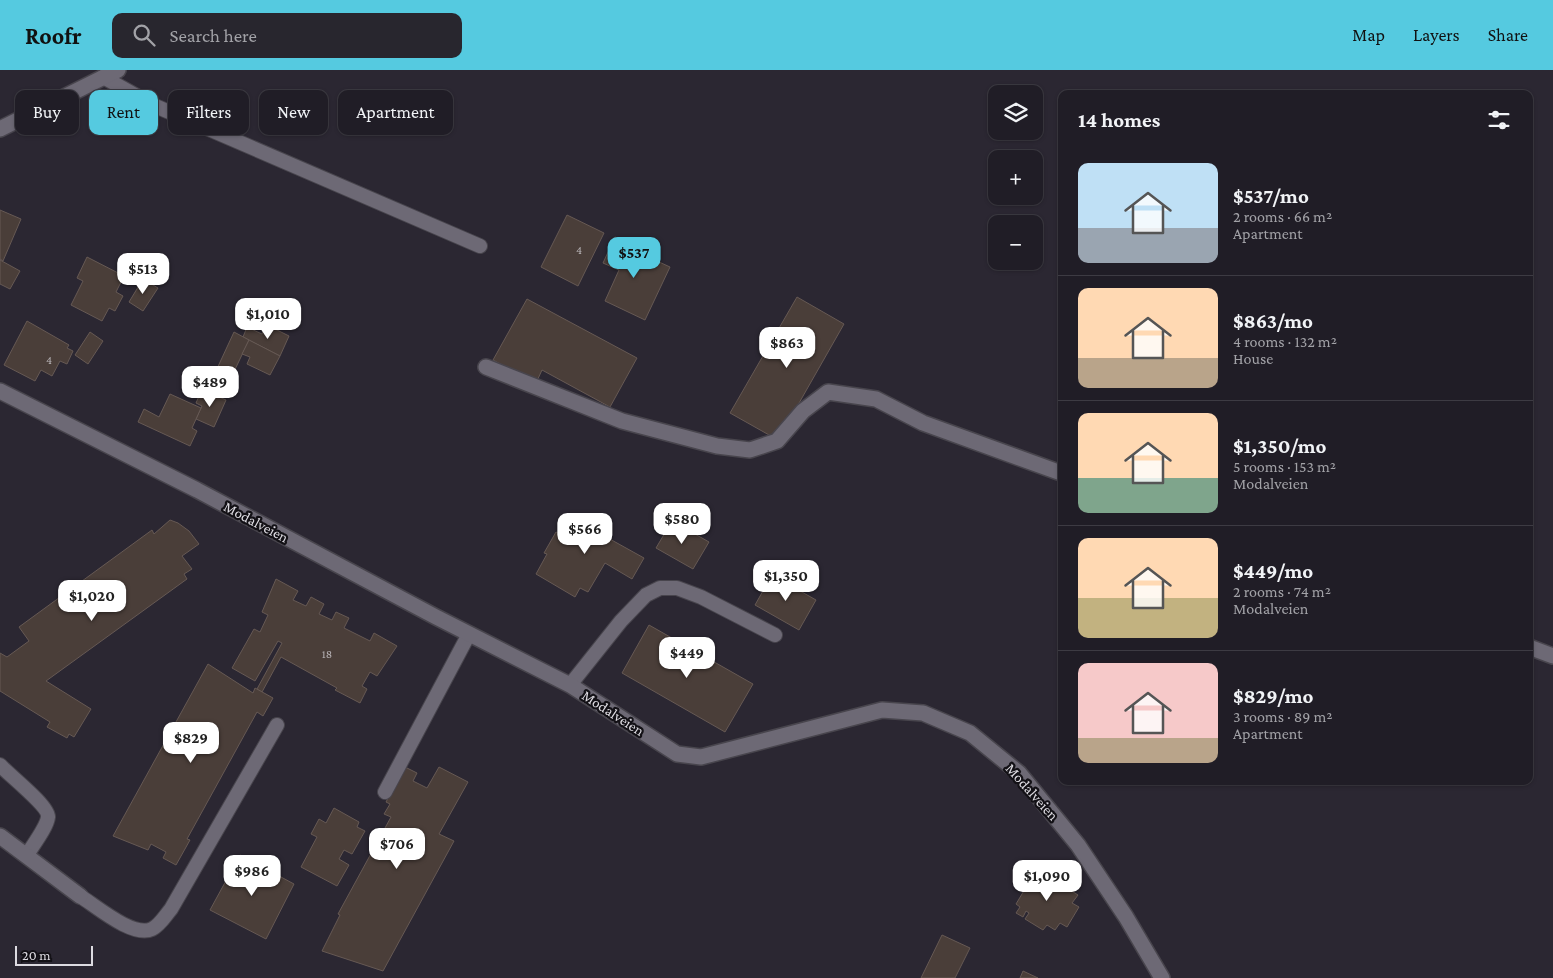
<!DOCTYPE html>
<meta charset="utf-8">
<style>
body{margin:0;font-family:"Crimson Pro",serif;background:#28262e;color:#f1f3f6;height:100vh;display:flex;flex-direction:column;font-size:19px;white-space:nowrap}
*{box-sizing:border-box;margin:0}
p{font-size:16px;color:#a2a2a7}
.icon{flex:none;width:28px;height:28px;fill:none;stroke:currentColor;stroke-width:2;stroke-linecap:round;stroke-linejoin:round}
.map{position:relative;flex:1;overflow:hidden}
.panel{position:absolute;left:1058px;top:20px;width:475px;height:695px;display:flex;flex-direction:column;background:#201d26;border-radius:10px;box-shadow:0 1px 4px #0004,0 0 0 1px #3d3b43}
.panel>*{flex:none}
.guide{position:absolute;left:15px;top:20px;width:475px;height:45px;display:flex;gap:10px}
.controls{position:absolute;left:988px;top:15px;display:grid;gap:10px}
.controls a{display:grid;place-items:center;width:55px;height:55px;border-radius:10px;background:#201d26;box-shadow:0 1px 4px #0004,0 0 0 1px #3d3b43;font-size:25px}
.scale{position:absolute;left:15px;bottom:12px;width:78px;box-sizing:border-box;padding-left:5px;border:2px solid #dddbe1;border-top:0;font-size:14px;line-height:18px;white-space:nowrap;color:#dddbe1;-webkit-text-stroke:4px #131116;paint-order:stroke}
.price{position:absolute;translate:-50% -42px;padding:0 11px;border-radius:10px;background:#fff;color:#222;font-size:16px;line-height:32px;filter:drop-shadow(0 1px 2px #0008)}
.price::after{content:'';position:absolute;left:50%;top:30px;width:15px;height:11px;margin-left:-8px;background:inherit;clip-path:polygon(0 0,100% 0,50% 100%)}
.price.selected{background:#55cae0;color:#111}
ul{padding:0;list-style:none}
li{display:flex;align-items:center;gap:15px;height:125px;padding:0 20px}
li+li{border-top:1px solid #3d3b43}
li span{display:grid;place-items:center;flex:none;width:140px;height:100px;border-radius:10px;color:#555}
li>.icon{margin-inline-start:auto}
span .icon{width:60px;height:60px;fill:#fffc;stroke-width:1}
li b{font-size:21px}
h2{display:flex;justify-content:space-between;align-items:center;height:60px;padding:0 20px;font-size:21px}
.pill{padding:0 18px;border-radius:10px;background:#201d26;box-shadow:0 1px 4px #0004,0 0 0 1px #3d3b43;font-size:18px;line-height:45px}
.pill.selected{background:#55cae0;color:#111}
header{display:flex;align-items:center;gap:30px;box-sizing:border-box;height:70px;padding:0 25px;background:#55cae0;color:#111}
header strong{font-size:24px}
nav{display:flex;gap:28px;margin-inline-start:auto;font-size:18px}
.search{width:350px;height:45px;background:#28262e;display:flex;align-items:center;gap:12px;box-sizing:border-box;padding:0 18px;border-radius:10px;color:#a2a2a7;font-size:19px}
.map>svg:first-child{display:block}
.building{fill:#4a3e39;stroke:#665954}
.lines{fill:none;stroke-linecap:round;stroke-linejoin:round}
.lane-casing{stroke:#48454d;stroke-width:16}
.street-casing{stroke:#48454d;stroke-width:18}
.lane{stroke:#6d6975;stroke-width:14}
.street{stroke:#6d6975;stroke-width:15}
.labels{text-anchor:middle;stroke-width:4.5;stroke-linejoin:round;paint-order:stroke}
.number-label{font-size:12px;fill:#b8b4b7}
.street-label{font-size:15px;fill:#dddbe1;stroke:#131116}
</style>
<header>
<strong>Roofr</strong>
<div class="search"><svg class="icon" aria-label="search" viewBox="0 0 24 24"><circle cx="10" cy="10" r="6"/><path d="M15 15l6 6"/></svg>Search here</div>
<nav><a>Map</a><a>Layers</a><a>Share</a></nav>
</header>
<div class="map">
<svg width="1553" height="908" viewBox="0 0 1553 908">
<rect width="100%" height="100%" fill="#2b2732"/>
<g class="building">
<path d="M0 140 21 149 3 191 0 189Z"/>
<path d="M567 145 604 163 578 216 541 197Z"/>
<path d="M615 167 637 178 635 181 670 197 645 250 605 231 619 200 603 193Z"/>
<path d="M87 187 124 206 116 222 123 226 115 241 109 238 102 251 71 235 83 211 77 208Z"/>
<path d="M0 190 20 201 10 219 0 214Z"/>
<path d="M143 209 158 218 143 241 129 232Z"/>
<path d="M797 227 844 254 778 370 730 343Z"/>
<path d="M527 229 637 288 610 337 542 300 536 313 493 290Z"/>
<path d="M27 251 69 275 67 278 73 281 67 294 60 291 52 306 41 300 35 311 4 295Z"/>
<path d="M247 257 262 264 263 261 270 265 273 258 289 266 280 286 243 267Z"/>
<path d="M90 262 103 271 88 294 75 285Z"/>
<path d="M234 262 249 270 230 310 215 303Z"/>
<path d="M249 270 280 286 270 305 247 294 250 287 242 284Z"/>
<path d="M202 319 226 330 214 357 196 349 202 336 196 333Z"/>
<path d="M170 324 201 338 192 358 197 361 190 376 138 352 144 339 159 347Z"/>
<path d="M571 444 582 451 585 446 593 444 601 446 607 452 608 459 607 465 609 466 608 468 644 488 632 509 605 493 588 522 580 518 575 527 536 504 547 484 544 483 556 462 560 464Z"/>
<path d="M170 450 178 453 189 461 199 474 182 486 192 499 184 504 187 509 46 611 91 639 74 667 69 664 67 668 47 657 50 652 0 621V583L7 587 29 571 19 557 152 460 154 464Z"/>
<path d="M672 451 709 472 693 499 656 478Z"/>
<path d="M772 505 816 530 799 560 755 535Z"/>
<path d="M276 509 298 521 293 530 306 536 311 527 324 534 319 544 332 550 336 542 349 548 344 558 370 571 374 563 397 576 377 606 370 602 362 616 367 619 360 633 335 620 337 618 281 587 262 622 257 619 282 573 278 571 255 611 232 598 254 559 260 562 268 545 262 542Z"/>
<path d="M649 555 753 614 725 662 622 603Z"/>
<path d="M208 594 253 623 255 618 273 628 263 646 257 642 187 769 190 770 176 795 163 788 166 782 151 774 148 780 113 766Z"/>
<path d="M405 697 417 703 413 711 427 718 439 697 468 712 439 764 454 771 383 901 322 881 340 845 338 844 391 747 384 744 390 734 386 732Z"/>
<path d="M334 738 359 752 357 757 365 761 352 784 344 780 339 789 349 795 337 816 301 797 317 767 311 764 319 749 326 753Z"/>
<path d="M240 785 294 814 266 869 210 840Z"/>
<path d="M1037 799 1078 825 1072 833 1079 837 1067 857 1060 853 1055 860 1047 855 1043 860 1025 849 1029 843 1026 841 1023 847 1016 843 1020 837 1016 834Z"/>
<path d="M942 865 970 878 955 908H921Z"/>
<path d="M1023 901 1038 908H1020Z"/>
</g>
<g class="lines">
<g class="lane-casing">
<g id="lane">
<path d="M103 7 153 35 480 176"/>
<path d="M570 615 621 551 646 525 660 518H677L701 527 775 565"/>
<path d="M0 695C9 705 49 736 48 747 47 757 33 775 27 785"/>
<path d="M385 722 469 564"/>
<path d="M80 826C96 836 133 868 152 859 160 855 165 846 171 839L277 655"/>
</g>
</g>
<g class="street-casing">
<g id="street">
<path d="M0 59 118 0"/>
<path d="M486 297 622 351 717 376 750 380 777 371 803 341 828 322 876 329 923 353 1061 403"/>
<path d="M0 321 197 420 436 547 570 615 677 684 701 687 882 640 923 643 970 663 1019 703 1078 775 1126 847 1162 908"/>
<path d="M1529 577 1553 586"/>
<path d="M0 766 80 826"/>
</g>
</g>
<use href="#lane" class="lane"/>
<use href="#street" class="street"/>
</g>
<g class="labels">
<g class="number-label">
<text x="579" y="184">4</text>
<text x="49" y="294">4</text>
<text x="327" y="588">18</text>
</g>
<g class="street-label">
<text transform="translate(256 452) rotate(28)" y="5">Modalveien</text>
<text transform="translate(613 643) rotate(33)" y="5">Modalveien</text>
<text transform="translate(1032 722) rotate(48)" y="5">Modalveien</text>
</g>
</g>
</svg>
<div class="controls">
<a><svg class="icon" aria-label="layers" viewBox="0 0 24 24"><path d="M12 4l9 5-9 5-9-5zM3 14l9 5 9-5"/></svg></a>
<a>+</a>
<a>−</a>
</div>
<div class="scale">20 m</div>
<b class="price selected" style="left:634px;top:209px">$537</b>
<b class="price" style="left:143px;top:225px">$513</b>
<b class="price" style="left:268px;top:270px">$1,010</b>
<b class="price" style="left:787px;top:299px">$863</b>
<b class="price" style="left:210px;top:338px">$489</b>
<b class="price" style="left:682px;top:475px">$580</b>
<b class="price" style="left:585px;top:485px">$566</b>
<b class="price" style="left:786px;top:532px">$1,350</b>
<b class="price" style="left:92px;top:552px">$1,020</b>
<b class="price" style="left:687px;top:609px">$449</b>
<b class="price" style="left:191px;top:694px">$829</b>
<b class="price" style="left:397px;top:800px">$706</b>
<b class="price" style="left:252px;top:827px">$986</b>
<b class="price" style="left:1047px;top:832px">$1,090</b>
<div class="guide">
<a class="pill">Buy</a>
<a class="pill selected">Rent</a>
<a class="pill">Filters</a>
<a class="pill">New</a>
<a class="pill">Apartment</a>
</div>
<section class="panel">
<h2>14 homes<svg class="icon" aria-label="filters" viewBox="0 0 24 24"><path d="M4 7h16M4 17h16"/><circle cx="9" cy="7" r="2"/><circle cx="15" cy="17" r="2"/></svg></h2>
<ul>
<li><span style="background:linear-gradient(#bfe0f5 65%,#9aa5b1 0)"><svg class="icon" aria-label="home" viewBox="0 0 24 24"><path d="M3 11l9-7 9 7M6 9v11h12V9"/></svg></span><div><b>$537/mo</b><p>2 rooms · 66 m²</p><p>Apartment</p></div></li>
<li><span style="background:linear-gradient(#ffd9b3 70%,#b9a48a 0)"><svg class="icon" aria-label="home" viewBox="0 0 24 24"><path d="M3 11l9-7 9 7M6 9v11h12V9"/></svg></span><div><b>$863/mo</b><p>4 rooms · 132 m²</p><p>House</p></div></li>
<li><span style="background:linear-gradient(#ffd9b3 65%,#7fa58c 0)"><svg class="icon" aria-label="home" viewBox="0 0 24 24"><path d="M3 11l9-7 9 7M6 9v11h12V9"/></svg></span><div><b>$1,350/mo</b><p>5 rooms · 153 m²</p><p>Modalveien</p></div></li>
<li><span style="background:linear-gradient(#ffd9b3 60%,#c2b280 0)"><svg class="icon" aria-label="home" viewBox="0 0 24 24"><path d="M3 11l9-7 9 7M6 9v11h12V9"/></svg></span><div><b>$449/mo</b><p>2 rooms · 74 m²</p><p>Modalveien</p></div></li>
<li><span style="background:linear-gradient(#f6c9c9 75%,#b9a48a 0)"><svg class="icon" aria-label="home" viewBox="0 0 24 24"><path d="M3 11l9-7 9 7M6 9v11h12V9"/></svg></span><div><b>$829/mo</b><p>3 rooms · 89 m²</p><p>Apartment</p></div></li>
</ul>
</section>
</div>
